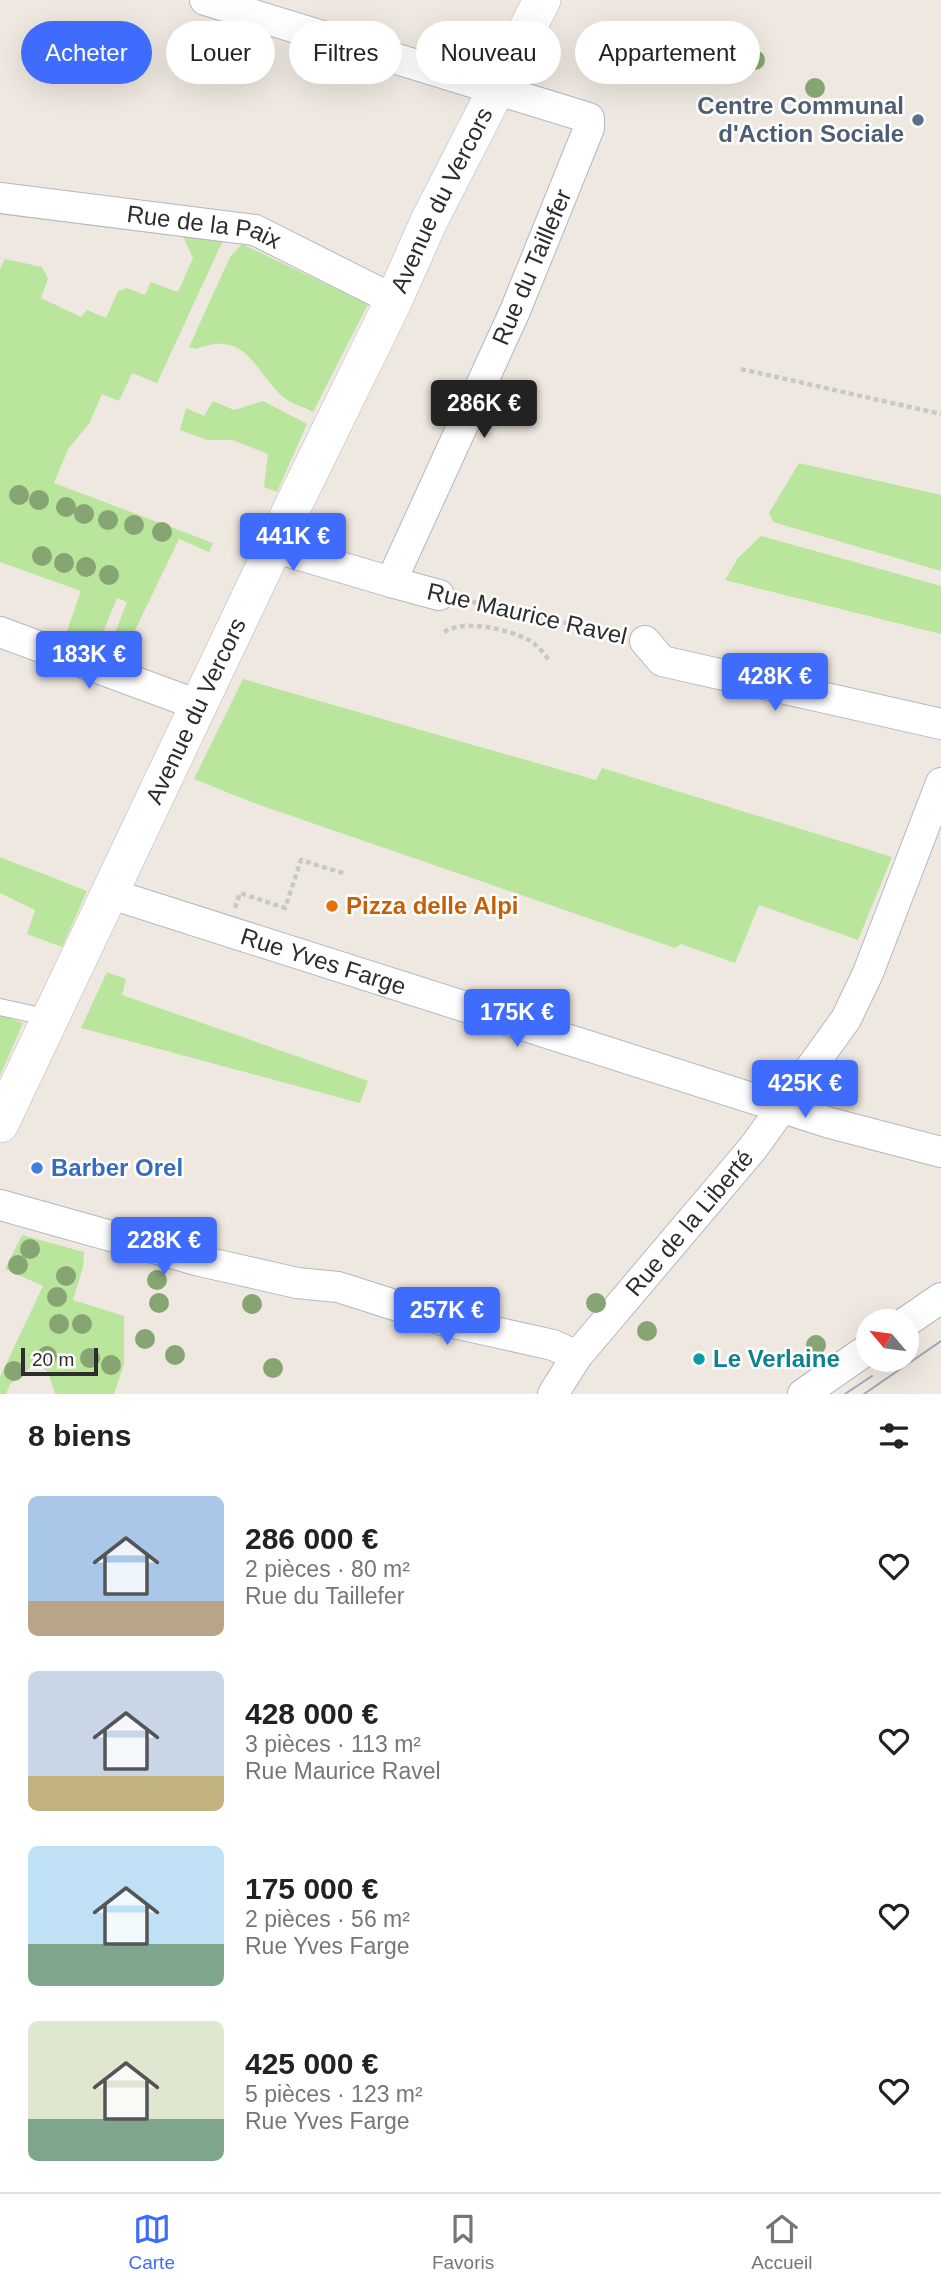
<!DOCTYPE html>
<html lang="fr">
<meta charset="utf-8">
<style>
body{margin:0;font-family:Arial,sans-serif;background:#f2f2f2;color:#222;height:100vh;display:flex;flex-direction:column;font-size:26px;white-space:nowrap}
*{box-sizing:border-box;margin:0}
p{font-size:23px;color:#767676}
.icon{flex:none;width:38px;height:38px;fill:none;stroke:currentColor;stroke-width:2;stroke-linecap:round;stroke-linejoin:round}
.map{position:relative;height:1394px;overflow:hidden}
.panel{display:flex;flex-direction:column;background:#fff;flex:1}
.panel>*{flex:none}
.banner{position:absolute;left:21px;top:21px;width:900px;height:63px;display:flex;gap:14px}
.needle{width:46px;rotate:299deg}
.tools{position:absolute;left:856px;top:1309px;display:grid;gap:14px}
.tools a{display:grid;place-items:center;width:63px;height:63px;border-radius:50%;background:#fff;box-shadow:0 7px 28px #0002;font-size:35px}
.scale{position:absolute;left:21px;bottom:18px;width:77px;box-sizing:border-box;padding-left:7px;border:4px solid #2d2d2d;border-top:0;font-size:19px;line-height:24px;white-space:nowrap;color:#2d2d2d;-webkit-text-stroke:5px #fff;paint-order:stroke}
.price{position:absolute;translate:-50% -60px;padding:0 16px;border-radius:7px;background:#3f6cfc;color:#fff;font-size:23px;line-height:46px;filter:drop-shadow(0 2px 4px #0008)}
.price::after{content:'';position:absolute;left:50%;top:42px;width:21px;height:16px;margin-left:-10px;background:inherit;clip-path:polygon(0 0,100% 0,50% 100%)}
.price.active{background:#222;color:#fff}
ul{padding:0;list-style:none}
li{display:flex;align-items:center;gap:21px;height:175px;padding:0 28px}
li span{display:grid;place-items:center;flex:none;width:196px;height:140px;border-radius:10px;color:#555}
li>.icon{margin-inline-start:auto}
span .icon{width:84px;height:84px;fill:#fffc;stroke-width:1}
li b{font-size:30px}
h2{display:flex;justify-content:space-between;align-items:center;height:84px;padding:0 28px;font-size:30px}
.chip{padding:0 24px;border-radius:32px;background:#fff;box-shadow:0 7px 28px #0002;font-size:24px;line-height:63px}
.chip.active{background:#3f6cfc;color:#fff}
.tab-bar{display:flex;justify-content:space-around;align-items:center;height:98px;border-top:2px solid #e0e0e0;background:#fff;font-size:19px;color:#767676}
.tab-bar a{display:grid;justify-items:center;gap:4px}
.tab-bar .active{color:#3f6cfc}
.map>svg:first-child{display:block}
.green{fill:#b9e59c}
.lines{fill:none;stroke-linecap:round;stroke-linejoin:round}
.service-casing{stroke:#b3b7c1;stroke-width:18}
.minor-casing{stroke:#b3b7c1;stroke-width:32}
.tertiary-casing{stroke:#b3b7c1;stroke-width:38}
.path{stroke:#c8c8c8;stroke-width:4.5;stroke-dasharray:5 3.5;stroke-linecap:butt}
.service{stroke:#fff;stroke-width:16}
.minor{stroke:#fff;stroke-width:30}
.tertiary{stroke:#fff;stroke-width:37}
.tram{stroke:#a2a6b8;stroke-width:2}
.tree{fill:#86a573}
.service-dot{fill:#5c6f8a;stroke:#fff;stroke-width:2.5}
.food-dot{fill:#e8710a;stroke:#fff;stroke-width:2.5}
.shop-dot{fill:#3f7fe0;stroke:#fff;stroke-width:2.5}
.culture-dot{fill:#0f9aa8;stroke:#fff;stroke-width:2.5}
.labels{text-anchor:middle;stroke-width:5;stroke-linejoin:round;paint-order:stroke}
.service-label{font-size:24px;font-weight:bold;fill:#4e5e75;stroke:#fff;text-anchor:end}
.street-label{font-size:24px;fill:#2d2d2d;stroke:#fff}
.food-label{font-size:24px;font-weight:bold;fill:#c56008;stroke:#fff;text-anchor:start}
.shop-label{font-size:24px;font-weight:bold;fill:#366cbe;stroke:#fff;text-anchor:start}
.culture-label{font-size:24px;font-weight:bold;fill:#0d838f;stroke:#fff;text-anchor:start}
</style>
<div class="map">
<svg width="941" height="1394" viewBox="0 0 941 1394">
<rect width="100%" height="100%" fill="#efe8e0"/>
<g class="green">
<path d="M182 234 225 236 157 383 132 373 119 401 102 394 89 424 68 449 54 483 213 543 209 552 179 539 125 651 110 646 127 602 117 598 99 642 67 631 81 591 0 562V269L5 259 42 267 48 279 41 298 81 317 87 310 106 318 118 291 127 288 145 295 151 282 178 292 193 258Z"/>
<path d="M242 244 368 304 313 412C304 407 291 404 283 397 253 370 247 329 196 349L189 347 230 257Z"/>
<path d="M213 401 234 410 263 401 307 424 277 492 264 487 268 454 232 440H207L180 430 186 408 204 416Z"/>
<path d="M799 463 941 495V571L773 522 769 513Z"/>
<path d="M761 536 941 586V634L725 580 738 558Z"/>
<path d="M243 679 596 780 602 768 892 857 858 940 759 905 735 963 681 944 675 948 251 802 194 779Z"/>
<path d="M0 857 87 891 62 947 27 934 35 910 0 893Z"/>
<path d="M107 972 126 979 122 995 368 1081 360 1103 81 1028Z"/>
<path d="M0 1015 23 1023 0 1076Z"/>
<path d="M22 1235 84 1252 83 1267 73 1300 124 1316V1364L114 1394H55L48 1372 36 1363 10 1384 6 1394H0V1377L43 1286 5 1269Z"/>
</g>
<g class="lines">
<g class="service-casing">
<path id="service" d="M0 1007 50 1018"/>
</g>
<g class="minor-casing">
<g id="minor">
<path d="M205 0 589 118V128L515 311 391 582 273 547"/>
<path id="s1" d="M0 198 255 230 394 300"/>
<path d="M391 582 439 595"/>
<path d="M0 632 198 705"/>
<path d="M645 641 662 661 941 724"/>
<path id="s2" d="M108 893 830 1123 941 1152"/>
<path d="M0 1205 200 1261 297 1283 338 1287 445 1321 553 1345 577 1356"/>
<path d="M906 1322 941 1298"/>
<path id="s3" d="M553 1394 577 1356 753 1148 846 1019 868 973 941 783"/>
<path d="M803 1394 868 1349"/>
</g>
</g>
<g class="tertiary-casing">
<g id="tertiary">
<path id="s4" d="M0 1124 294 504 394 300 429 221 542 0"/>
</g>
</g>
<g class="path">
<path d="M741 369 941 414"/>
<path d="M464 600 619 635"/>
<path d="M444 632C466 619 506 629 529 640 537 644 543 653 549 660"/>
<path d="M235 908 240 893 285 908 301 860 346 874"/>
</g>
<use href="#service" class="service"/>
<use href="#minor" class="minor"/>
<use href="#tertiary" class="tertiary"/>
<g class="tram">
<path d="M845 1394 872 1376"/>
<path d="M864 1394 941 1341"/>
</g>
</g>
<g class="tree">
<circle cx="692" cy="34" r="10"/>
<circle cx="737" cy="52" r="10"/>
<circle cx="755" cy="60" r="10"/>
<circle cx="815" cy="88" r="10"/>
<circle cx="19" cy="495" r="10"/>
<circle cx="39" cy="500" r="10"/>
<circle cx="66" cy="507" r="10"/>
<circle cx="84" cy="514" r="10"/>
<circle cx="108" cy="520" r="10"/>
<circle cx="134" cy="525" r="10"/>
<circle cx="162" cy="532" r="10"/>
<circle cx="42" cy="556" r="10"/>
<circle cx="64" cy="563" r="10"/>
<circle cx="86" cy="567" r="10"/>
<circle cx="109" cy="575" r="10"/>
<circle cx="30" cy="1249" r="10"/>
<circle cx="18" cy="1265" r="10"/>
<circle cx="66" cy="1276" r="10"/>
<circle cx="157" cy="1280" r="10"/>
<circle cx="57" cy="1297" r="10"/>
<circle cx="159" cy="1303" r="10"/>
<circle cx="596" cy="1303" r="10"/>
<circle cx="252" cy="1304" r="10"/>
<circle cx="59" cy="1324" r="10"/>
<circle cx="82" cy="1324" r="10"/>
<circle cx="647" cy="1331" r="10"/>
<circle cx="145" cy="1339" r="10"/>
<circle cx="816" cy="1345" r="10"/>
<circle cx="175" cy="1355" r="10"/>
<circle cx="47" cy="1356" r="10"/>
<circle cx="90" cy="1358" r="10"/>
<circle cx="111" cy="1365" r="10"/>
<circle cx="273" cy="1368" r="10"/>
<circle cx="14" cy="1371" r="10"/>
</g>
<circle class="service-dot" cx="918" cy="120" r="7"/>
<circle class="food-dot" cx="332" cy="906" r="7"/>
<circle class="shop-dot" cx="37" cy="1168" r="7"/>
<circle class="culture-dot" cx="699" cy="1359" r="7"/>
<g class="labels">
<g class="service-label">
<text x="904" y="114">Centre Communal<tspan x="904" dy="28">d'Action Sociale</tspan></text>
</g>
<g class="street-label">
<text dy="8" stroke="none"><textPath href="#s4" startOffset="1024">Avenue du Vercors</textPath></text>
<text dy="8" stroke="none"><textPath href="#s1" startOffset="206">Rue de la Paix</textPath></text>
<text transform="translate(532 267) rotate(-67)" y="8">Rue du Taillefer</text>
<text transform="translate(527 614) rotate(13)" y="8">Rue Maurice Ravel</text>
<text dy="8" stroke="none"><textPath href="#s4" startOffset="457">Avenue du Vercors</textPath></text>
<text dy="8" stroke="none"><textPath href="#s2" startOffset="226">Rue Yves Farge</textPath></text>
<text dy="8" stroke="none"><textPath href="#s3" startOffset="219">Rue de la Liberté</textPath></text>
</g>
<g class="food-label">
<text x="346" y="914">Pizza delle Alpi</text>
</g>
<g class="shop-label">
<text x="51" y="1176">Barber Orel</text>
</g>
<g class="culture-label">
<text x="713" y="1367">Le Verlaine</text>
</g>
</g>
</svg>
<div class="tools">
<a><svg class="needle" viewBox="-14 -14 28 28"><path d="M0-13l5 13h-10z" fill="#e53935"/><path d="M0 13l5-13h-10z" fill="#767676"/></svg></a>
</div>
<div class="scale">20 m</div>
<b class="price active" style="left:484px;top:440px">286K €</b>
<b class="price" style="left:293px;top:573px">441K €</b>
<b class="price" style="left:89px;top:691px">183K €</b>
<b class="price" style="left:775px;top:713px">428K €</b>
<b class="price" style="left:517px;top:1049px">175K €</b>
<b class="price" style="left:805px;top:1120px">425K €</b>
<b class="price" style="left:164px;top:1277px">228K €</b>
<b class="price" style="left:447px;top:1347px">257K €</b>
<div class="banner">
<a class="chip active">Acheter</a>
<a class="chip">Louer</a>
<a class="chip">Filtres</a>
<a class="chip">Nouveau</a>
<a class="chip">Appartement</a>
</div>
</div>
<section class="panel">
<h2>8 biens<svg class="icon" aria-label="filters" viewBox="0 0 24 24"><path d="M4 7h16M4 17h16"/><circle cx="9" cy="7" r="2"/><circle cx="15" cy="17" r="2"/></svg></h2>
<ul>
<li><span style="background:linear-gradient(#a9c7e8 75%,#b9a48a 0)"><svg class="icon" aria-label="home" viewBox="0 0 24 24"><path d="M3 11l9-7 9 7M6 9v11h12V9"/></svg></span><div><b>286 000 €</b><p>2 pièces · 80 m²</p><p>Rue du Taillefer</p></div><svg class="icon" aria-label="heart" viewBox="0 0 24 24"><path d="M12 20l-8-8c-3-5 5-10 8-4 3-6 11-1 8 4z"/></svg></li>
<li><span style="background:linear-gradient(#c9d6e8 75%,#c2b280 0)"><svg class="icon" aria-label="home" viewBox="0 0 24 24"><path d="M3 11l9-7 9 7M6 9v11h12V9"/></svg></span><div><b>428 000 €</b><p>3 pièces · 113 m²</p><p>Rue Maurice Ravel</p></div><svg class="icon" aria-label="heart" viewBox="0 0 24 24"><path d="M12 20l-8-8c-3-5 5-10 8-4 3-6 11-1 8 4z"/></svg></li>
<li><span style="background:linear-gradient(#bfe0f5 70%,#7fa58c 0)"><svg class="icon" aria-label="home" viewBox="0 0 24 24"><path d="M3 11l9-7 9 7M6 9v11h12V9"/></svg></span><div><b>175 000 €</b><p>2 pièces · 56 m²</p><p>Rue Yves Farge</p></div><svg class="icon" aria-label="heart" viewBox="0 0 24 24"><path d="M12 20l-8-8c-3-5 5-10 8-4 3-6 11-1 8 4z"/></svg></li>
<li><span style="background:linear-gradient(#dfe7d0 70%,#7fa58c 0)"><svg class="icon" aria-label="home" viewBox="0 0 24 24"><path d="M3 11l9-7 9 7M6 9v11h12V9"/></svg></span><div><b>425 000 €</b><p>5 pièces · 123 m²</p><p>Rue Yves Farge</p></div><svg class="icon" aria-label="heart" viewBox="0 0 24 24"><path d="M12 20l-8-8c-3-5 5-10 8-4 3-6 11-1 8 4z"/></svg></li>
</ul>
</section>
<nav class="tab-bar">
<a class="active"><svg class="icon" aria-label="map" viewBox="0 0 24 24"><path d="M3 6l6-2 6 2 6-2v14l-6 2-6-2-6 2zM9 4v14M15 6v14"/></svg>Carte</a>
<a><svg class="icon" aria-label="saved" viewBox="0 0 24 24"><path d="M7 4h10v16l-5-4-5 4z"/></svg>Favoris</a>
<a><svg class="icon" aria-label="home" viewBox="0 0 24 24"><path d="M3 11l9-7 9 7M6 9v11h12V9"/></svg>Accueil</a>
</nav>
